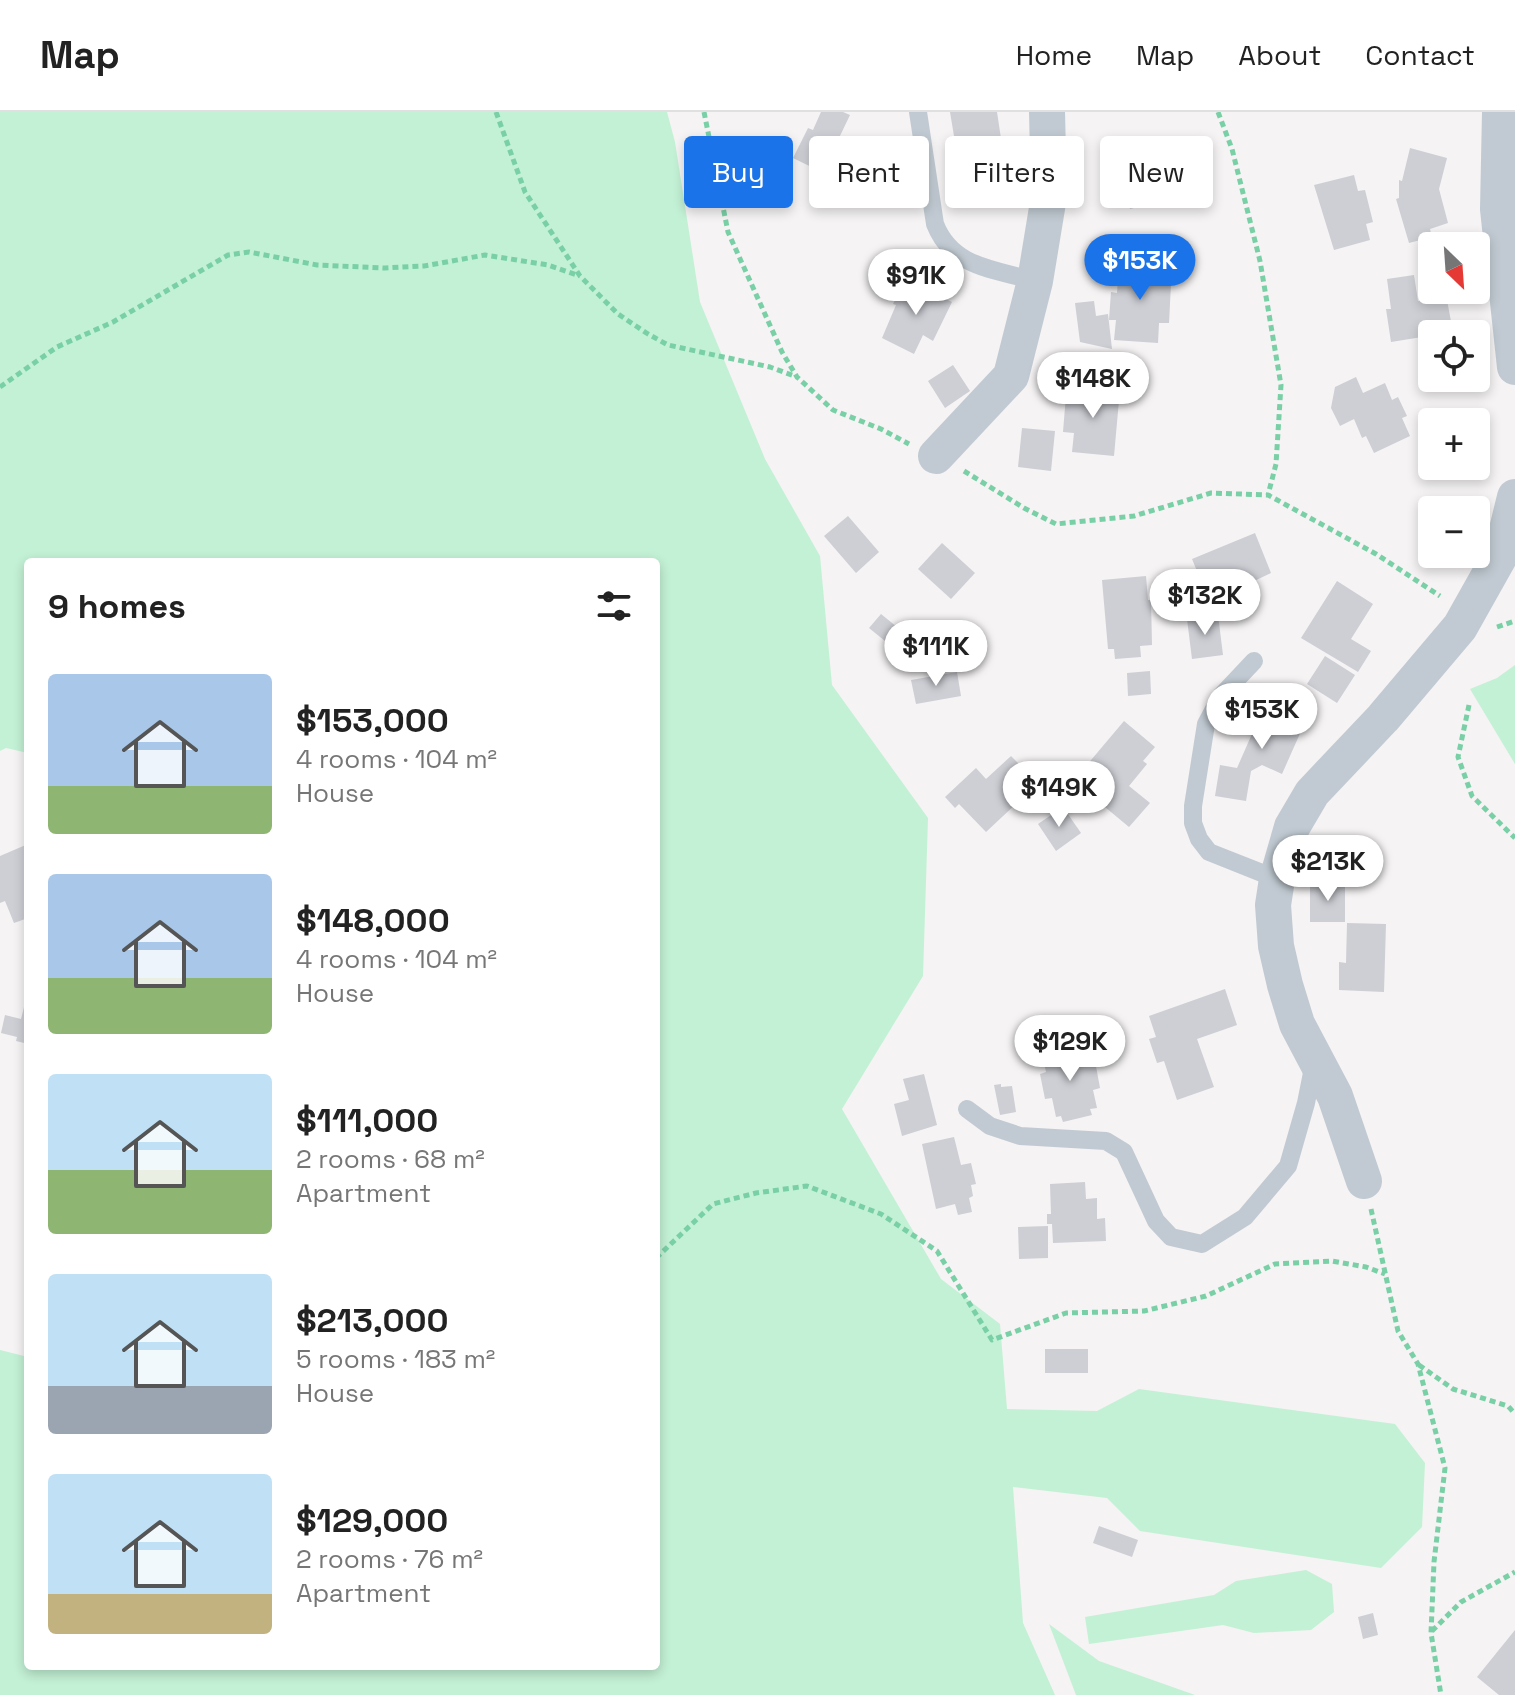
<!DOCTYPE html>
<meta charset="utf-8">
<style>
body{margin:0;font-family:"Space Grotesk",sans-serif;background:#f2f2f2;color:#222;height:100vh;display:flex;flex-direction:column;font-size:30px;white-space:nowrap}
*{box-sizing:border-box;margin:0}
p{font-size:26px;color:#767676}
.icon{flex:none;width:44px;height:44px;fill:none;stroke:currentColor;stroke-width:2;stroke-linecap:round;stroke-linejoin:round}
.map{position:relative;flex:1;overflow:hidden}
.panel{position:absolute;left:24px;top:446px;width:636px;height:1112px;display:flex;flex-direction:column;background:#fff;border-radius:8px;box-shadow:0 4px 12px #0003}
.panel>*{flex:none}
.guide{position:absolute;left:684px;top:24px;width:710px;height:72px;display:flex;gap:16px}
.needle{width:52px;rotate:155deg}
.buttons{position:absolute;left:1418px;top:120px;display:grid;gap:16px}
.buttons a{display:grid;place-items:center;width:72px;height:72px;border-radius:8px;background:#fff;box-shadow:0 4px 12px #0003;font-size:40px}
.price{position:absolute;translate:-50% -68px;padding:0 18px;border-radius:28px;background:#fff;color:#222;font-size:26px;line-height:52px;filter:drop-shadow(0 2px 4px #0008)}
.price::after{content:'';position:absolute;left:50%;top:48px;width:24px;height:18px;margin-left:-12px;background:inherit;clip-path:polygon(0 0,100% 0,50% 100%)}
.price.on{background:#1a73e8;color:#fff}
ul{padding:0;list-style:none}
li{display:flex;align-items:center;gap:24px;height:200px;padding:0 24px}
li span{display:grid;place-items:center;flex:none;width:224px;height:160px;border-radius:8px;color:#555}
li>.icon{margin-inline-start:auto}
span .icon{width:96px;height:96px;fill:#fffc;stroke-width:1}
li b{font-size:34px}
h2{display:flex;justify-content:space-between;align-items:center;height:96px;padding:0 24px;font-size:34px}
.pill{padding:0 28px;border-radius:8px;background:#fff;box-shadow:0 4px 12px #0003;font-size:28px;line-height:72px}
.pill.on{background:#1a73e8;color:#fff}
header{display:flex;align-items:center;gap:48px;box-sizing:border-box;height:112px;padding:0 40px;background:#fff;border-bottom:2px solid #e0e0e0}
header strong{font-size:38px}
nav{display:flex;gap:44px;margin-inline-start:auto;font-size:28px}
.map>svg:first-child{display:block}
.green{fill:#c3f1d5}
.building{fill:#cdcfd5}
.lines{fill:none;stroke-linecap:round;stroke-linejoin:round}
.path{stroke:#7ad0a6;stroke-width:5;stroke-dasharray:6 4;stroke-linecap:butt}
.service{stroke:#c1cad2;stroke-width:18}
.minor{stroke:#c1cad2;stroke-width:36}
</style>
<header>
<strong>Map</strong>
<nav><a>Home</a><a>Map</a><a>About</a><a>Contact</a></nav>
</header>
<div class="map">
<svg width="1515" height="1583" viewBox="0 0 1515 1583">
<rect width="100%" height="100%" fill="#f5f3f3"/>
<g class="green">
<path d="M0 0H667L675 30 700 190 765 347 820 444 832 573 928 706 923 864 842 997 941 1167 1000 1212 1007 1297 1097 1299 1139 1277 1395 1312 1425 1351 1422 1415 1381 1456 1140 1419 1107 1386 1013 1375 1023 1511 1055 1583H0V1238L28 1245V1554H656V450H28V641L6 636 0 639Z"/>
<path d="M1515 553V652L1470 577 1497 566Z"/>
<path d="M1306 1458 1332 1472 1334 1500 1311 1518 1254 1521 1223 1513 1089 1532 1085 1505 1214 1483 1236 1469Z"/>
<path d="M1049 1512 1099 1549 1195 1583H1076Z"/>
</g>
<g class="building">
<path d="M821 0H843L850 3 838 28 863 43 848 73 793 46 808 16 813 18Z"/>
<path d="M950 0H997L1005 53 990 55 997 90 970 95 963 59 960 60Z"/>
<path d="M1154 30 1158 48 1164 46 1169 68 1164 69 1168 87 1130 97 1125 79 1120 81 1115 59 1120 58 1115 40Z"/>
<path d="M1410 36 1447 46 1439 77 1448 111 1430 117 1432 125 1409 131 1396 87 1399 86V68L1402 69Z"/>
<path d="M1354 63 1358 79 1365 78 1373 110 1366 112 1370 128 1334 138 1314 73Z"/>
<path d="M1119 149 1163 152 1162 171 1171 172 1169 211H1159L1158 231 1114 228 1116 208H1109L1111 180 1117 181Z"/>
<path d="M1414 163 1418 189 1430 187 1431 190 1447 188 1453 220 1391 230 1386 197H1391L1387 167Z"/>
<path d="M909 169 952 190 933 229 923 223 914 242 882 226 896 193 893 192 899 180 902 182Z"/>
<path d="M1094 189 1096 204 1108 202 1112 237 1080 230 1075 191Z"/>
<path d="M953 253 970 279 945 296 928 269Z"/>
<path d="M1356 265 1363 281 1385 271 1392 288 1398 285 1407 304 1402 306 1410 324 1374 341 1366 324 1362 326 1354 307 1340 314 1331 296 1335 275Z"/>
<path d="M1078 273 1120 277 1114 344 1072 340 1074 321 1063 320 1066 283 1077 284Z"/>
<path d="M1022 316 1055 319 1051 359 1018 355Z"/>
<path d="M848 404 879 440 856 461 824 424Z"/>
<path d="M1255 421 1271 461 1233 479 1232 477 1208 486 1192 447Z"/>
<path d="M942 431 975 461 951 487 918 457Z"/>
<path d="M1146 464 1148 488H1151L1152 533 1140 534 1141 545 1115 547 1114 537H1108L1102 468Z"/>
<path d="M1337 469 1373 492 1351 527 1371 539 1358 560 1301 526Z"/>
<path d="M881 502 897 515 885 529 869 516Z"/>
<path d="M1218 503 1223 543 1192 547 1187 507Z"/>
<path d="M1325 544 1355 563 1337 591 1307 572Z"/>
<path d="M1150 559 1151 582 1128 584 1127 561Z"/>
<path d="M957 560 961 584 916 592 911 568Z"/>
<path d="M1266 590 1306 608 1282 662 1262 653 1251 659 1246 689 1215 684 1220 653 1237 656Z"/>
<path d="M1124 609 1155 635 1143 649 1147 652 1129 674 1150 691 1129 715 1093 685 1100 676 1081 660Z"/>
<path d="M1011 644 1027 660 1033 655 1047 669 1022 693 1019 689 986 720 959 692 955 696 945 685 976 656 986 667Z"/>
<path d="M1063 695 1081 721 1056 739 1038 712Z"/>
<path d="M28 732V806L14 811 5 789 0 791V744Z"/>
<rect x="1310" y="772" width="35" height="38"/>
<path d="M1347 811 1386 812 1384 880 1339 878V850L1346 851Z"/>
<path d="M1225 877 1237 913 1197 927 1214 975 1177 988 1164 949 1157 951 1149 927 1156 925 1149 904Z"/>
<path d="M27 883H28V932L16 929 17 925 1 921 5 903 21 907Z"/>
<path d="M1084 933 1088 951 1095 949 1100 976 1093 978 1097 996 1090 997 1092 1003 1063 1010 1061 1004 1056 1005 1052 986 1045 987 1040 962 1046 960 1042 942Z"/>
<path d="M924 962 937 1013 902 1024 894 992 909 988 903 967Z"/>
<path d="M1001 972V975L1012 974 1016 1000 1000 1003 994 973Z"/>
<path d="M954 1025 961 1053 971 1051 976 1072 971 1073 973 1084 969 1086 972 1100 958 1103 955 1092 936 1097 922 1032Z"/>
<path d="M1085 1070 1086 1087 1097 1086V1107L1105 1106 1106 1129 1053 1131 1052 1112H1047V1102H1051L1050 1072Z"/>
<path d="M1048 1114V1146L1019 1147 1018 1115Z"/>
<rect x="1045" y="1237" width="43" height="24"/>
<path d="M1099 1414 1138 1428 1132 1445 1093 1431Z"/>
<path d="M1373 1501 1378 1523 1363 1527 1358 1505Z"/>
<path d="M1515 1518V1583H1499L1477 1565Z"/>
</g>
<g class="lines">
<g class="path">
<path d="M496 0 525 80 580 164 618 202 648 222 668 233 770 255 797 265"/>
<path d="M704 0 728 120 782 240 797 265 833 298 881 317 909 332"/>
<path d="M1218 0 1232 37 1260 149 1281 273 1276 352 1268 383"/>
<path d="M0 275 57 235 113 210 228 143 249 140 317 153 385 156 424 154 485 143 548 153 580 164"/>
<path d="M964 359 1024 396 1056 412 1134 404 1211 381 1268 383 1376 442 1440 484"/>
<path d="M1497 515 1515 509"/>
<path d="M1469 593 1458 645 1472 684 1515 726"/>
<path d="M1371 1097 1398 1219 1418 1252 1445 1356 1434 1450 1431 1521 1441 1583"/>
<path d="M656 1146 713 1092 756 1081 807 1074 881 1102 937 1139 992 1228 1066 1201 1144 1199 1206 1184 1275 1152 1332 1149 1366 1155 1385 1162"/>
<path d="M1419 1253 1453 1277 1508 1294 1515 1302"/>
<path d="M1432 1519 1461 1490 1515 1460"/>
</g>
<g class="service">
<path d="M918 0 935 112C952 156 995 157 1035 169"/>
<path d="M1254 549 1221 584 1206 612 1193 694V711L1199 727 1209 740 1277 767"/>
<path d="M967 997 990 1014 1020 1024 1106 1029 1124 1040 1156 1109 1171 1125 1202 1132 1245 1105 1288 1054 1306 991 1314 951"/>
</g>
<g class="minor">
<path d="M1500 0 1498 97 1515 255"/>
<path d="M936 344 1011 264 1035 169 1049 84 1047 0"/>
<path d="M1364 1069 1335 984 1297 912 1285 873 1276 834 1273 793 1277 767 1292 715 1312 681 1383 606 1460 515 1501 442 1515 385"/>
</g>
</g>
</svg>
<div class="buttons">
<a><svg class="needle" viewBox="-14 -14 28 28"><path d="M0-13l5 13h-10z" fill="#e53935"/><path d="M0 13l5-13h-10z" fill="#767676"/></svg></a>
<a><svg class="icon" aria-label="locate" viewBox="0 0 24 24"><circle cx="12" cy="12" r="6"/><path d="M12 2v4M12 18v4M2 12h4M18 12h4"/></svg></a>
<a>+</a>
<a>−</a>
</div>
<b class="price on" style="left:1140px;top:190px">$153K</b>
<b class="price" style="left:916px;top:205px">$91K</b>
<b class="price" style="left:1093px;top:308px">$148K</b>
<b class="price" style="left:1205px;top:525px">$132K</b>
<b class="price" style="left:936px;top:576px">$111K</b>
<b class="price" style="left:1262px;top:639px">$153K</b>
<b class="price" style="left:1059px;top:717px">$149K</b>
<b class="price" style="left:1328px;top:791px">$213K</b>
<b class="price" style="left:1070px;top:971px">$129K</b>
<div class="guide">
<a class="pill on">Buy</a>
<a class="pill">Rent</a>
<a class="pill">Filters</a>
<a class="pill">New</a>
</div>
<section class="panel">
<h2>9 homes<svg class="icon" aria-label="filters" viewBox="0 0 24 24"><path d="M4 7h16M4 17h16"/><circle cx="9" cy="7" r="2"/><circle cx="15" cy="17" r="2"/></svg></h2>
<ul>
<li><span style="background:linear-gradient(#a9c7e8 70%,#8fb573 0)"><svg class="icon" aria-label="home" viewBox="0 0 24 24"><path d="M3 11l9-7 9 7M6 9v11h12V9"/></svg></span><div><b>$153,000</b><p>4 rooms · 104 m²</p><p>House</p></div></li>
<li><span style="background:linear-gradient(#a9c7e8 65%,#8fb573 0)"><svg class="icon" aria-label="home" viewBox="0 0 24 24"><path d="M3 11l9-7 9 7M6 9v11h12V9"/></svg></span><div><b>$148,000</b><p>4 rooms · 104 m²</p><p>House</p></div></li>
<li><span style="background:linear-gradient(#bfe0f5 60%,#8fb573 0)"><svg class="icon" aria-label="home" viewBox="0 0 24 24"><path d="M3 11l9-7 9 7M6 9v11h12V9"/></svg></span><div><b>$111,000</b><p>2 rooms · 68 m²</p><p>Apartment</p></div></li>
<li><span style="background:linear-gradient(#bfe0f5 70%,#9aa5b1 0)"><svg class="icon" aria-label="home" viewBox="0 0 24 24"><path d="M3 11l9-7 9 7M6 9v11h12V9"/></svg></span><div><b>$213,000</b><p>5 rooms · 183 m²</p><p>House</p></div></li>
<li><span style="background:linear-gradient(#bfe0f5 75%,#c2b280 0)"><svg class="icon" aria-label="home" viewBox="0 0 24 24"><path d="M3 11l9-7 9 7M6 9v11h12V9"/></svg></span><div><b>$129,000</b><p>2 rooms · 76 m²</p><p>Apartment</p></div></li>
</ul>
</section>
</div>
